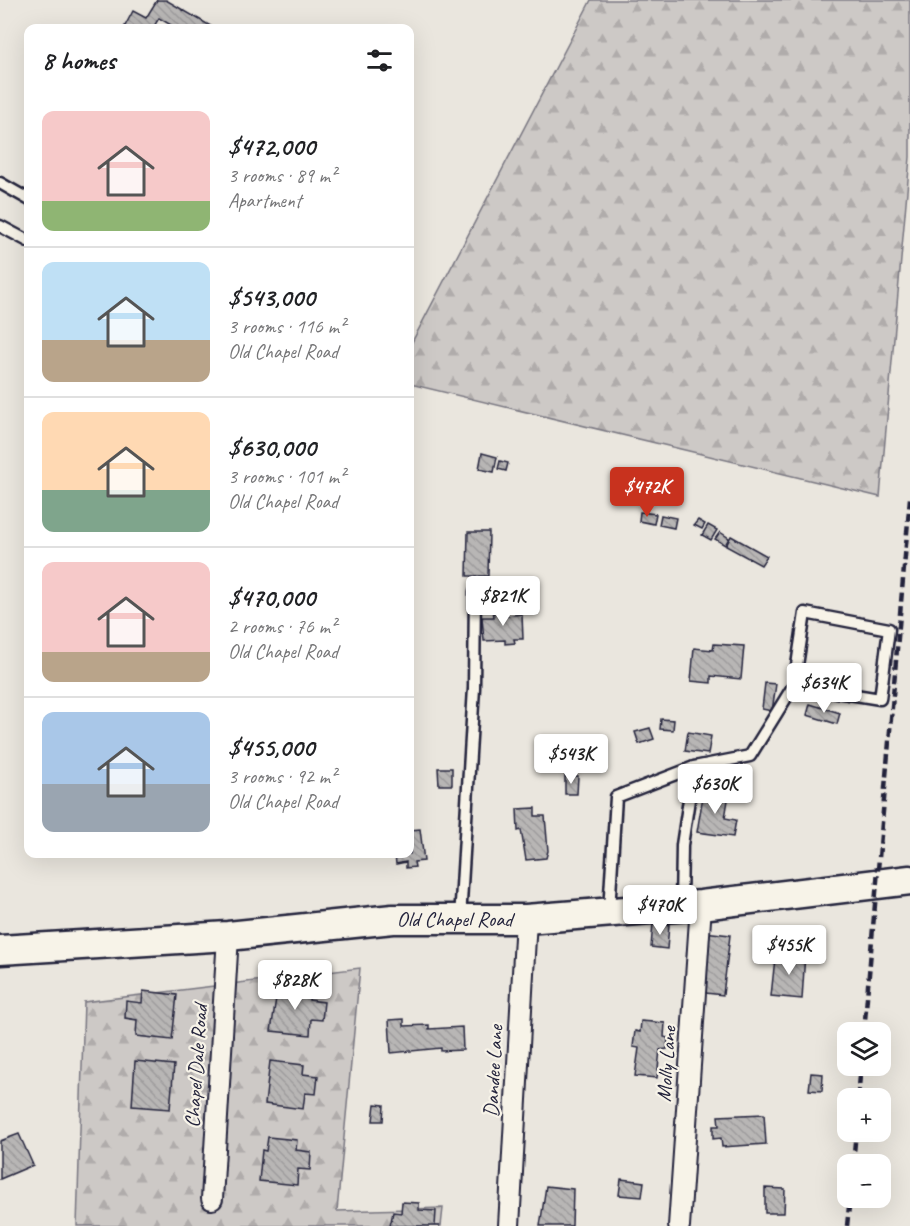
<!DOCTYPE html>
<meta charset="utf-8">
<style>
body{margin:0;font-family:Caveat,sans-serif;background:#f6f6f6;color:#202124;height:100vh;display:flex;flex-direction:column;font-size:22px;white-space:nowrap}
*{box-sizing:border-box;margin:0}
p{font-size:20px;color:#757577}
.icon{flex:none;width:33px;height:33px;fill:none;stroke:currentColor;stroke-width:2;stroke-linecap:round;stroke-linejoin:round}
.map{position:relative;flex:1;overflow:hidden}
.panel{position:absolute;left:24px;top:24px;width:390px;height:834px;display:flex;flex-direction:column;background:#fff;border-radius:12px;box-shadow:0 6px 24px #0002}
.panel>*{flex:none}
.tools{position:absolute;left:837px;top:1022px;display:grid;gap:12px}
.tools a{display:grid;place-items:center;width:54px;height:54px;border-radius:12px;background:#fff;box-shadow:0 6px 24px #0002;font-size:30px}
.price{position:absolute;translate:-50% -51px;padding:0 14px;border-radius:6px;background:#fff;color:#222;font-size:20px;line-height:39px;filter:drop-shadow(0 2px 3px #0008)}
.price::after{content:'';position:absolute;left:50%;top:36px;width:18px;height:14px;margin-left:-9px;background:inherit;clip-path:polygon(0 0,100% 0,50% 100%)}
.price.active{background:#c8321e;color:#fff}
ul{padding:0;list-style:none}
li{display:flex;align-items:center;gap:18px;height:150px;padding:0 18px}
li+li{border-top:2px solid #e0e0e0}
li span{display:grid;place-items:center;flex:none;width:168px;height:120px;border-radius:12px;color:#555}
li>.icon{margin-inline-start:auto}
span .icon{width:72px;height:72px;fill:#fffc;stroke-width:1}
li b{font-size:26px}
h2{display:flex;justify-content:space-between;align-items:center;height:72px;padding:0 18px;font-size:26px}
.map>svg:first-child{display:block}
.forest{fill:url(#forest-firs);stroke:#787680;stroke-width:1.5}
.building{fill:url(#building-back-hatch);stroke:#22223b;stroke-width:1.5}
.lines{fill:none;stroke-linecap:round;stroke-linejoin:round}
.lane-casing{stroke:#22223b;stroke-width:15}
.street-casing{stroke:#22223b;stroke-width:24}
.secondary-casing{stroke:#22223b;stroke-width:33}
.lane{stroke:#f7f3e8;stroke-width:10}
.street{stroke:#f7f3e8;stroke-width:20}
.secondary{stroke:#f7f3e8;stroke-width:28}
.rail{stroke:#22223b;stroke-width:4.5;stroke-dasharray:9 4.5;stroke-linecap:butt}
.labels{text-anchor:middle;stroke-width:4.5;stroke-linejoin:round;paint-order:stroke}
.street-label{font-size:21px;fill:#22223b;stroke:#f7f3e8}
</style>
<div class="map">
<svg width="910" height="1226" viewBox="0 0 910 1226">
<defs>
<pattern id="forest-firs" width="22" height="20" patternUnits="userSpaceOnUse" patternTransform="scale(1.5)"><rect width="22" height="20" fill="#cdc9c6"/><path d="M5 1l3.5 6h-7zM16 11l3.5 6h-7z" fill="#b0acab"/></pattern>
<pattern id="building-back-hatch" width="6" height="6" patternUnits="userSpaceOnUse" patternTransform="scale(1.5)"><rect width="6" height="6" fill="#b8b6b5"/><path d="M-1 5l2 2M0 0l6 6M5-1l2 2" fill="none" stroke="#9e9c9d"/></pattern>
</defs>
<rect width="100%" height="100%" fill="#eae6de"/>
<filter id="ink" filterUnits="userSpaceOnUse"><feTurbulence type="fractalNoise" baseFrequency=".0167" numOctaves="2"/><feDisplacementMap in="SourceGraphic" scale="12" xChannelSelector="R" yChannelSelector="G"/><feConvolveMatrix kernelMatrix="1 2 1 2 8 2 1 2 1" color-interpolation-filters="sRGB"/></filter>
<g filter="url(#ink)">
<g class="forest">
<path d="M591 0H910V157L880 497 410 384V346Z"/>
<path d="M360 968 337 1211 443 1208 441 1226H77L84 1002Z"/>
</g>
<g class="building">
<path d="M157 0H166L214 28H176L159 18 153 28H124L133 11 146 18Z"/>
<path d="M482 453 497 457 494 472 479 469Z"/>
<path d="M500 461 508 463 506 471 498 469Z"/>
<path d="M640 512 656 514 654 524 639 521Z"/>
<path d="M661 515 676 518 674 528 659 525Z"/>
<path d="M698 520 705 524 702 529 694 525Z"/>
<path d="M708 525 717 530 711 540 702 535Z"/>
<path d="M468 532H489L488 576H467Z"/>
<path d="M720 532 729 538 725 545 715 539Z"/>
<path d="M731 536 767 556 761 565 726 546Z"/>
<path d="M504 609 505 616 522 614 523 639H514L515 643 505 644V640L484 641 482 617H494L493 610Z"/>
<path d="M714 644 744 646 741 679 711 676V683L691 681 694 648 713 650Z"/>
<path d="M765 683 776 684 772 711 762 709Z"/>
<path d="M810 704 840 713 837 724 807 715Z"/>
<path d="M661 719 674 720 673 730 660 729Z"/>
<path d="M650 728 654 739 639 744 635 732Z"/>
<path d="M688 732 711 736 708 754 685 751Z"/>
<path d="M438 768H452V785H439Z"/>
<path d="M565 776H578L577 794H565Z"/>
<path d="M704 790 729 794 725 818 736 820 733 837 697 832Z"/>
<path d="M535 808V816H545L548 851 546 858 526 860 521 830 518 831 517 809Z"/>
<path d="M420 829 424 861 414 862 415 867 406 868V862L396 864 395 854H410V830Z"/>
<path d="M653 923 669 925 667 949 651 947Z"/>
<path d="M704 932 730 935 723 995 697 992Z"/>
<path d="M787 952 805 954 802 999 771 996 775 958 786 959Z"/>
<path d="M278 985 310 989 309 1000 324 1002 322 1020 311 1019 310 1035 271 1031Z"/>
<path d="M143 991 177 995 172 1040 136 1036 137 1020 125 1018 126 1001 142 1003Z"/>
<path d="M404 1019V1026L429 1025V1029L462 1027 463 1050 441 1051V1048L391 1053 389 1020Z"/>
<path d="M641 1021 665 1023 664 1037 668 1038 667 1049 660 1050 657 1078 635 1076 639 1048 633 1047 635 1031 640 1032Z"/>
<path d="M135 1061 174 1065 170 1109 132 1106Z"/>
<path d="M270 1061 304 1065 303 1074 318 1076 316 1094 305 1093 303 1109 265 1104Z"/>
<path d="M811 1073 823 1074 822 1091 809 1090Z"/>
<path d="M375 1104 384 1105 383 1121H373Z"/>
<path d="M764 1114 766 1144 722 1147 721 1138 713 1139V1126H719L718 1116Z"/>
<path d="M19 1134 33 1165 0 1179V1141Z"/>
<path d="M268 1137 297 1140 296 1150 311 1152 310 1170 298 1169 297 1185 259 1181 262 1150 266 1151Z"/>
<path d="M621 1179 644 1182 642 1197 619 1195Z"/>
<path d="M546 1186 573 1189 572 1226H540Z"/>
<path d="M765 1188 785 1189 784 1213H765Z"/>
<path d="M402 1202 419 1203V1210L436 1211 435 1226H440H390L393 1212 401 1213Z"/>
</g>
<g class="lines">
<g class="lane-casing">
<g id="lane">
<path d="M0 183 28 199"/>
<path d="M0 226 28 241"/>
<path d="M694 767 750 756 794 685 805 613 889 629 880 699 794 685"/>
<path d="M609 911 616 797 694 767 682 845 681 907"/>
<path d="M460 919 474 688 475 591"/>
</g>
</g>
<g class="street-casing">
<g id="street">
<path d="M212 1199 228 936"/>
<path d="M509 1226 526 919"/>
<path d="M679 1226 701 905"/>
</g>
</g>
<g class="secondary-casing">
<g id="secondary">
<path id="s1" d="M0 950 228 936 393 919H526L701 905 910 880"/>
</g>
</g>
<use href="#lane" class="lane"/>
<use href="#street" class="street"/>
<use href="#secondary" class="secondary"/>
<g class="rail">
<path d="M864 1032 910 498"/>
<path d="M858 1098 861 1065"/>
<path d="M853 1164 856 1131"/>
<path d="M847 1226 850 1197"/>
</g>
</g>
</g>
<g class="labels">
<g class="street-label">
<text dy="7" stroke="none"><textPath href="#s1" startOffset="456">Old Chapel Road</textPath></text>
<text transform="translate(666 1064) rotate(-86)" y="7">Molly Lane</text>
<text transform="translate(196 1066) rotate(-86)" y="7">Chapel Dale Road</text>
<text transform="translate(493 1071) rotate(-87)" y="7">Dandee Lane</text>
</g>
</g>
</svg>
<div class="tools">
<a><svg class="icon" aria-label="layers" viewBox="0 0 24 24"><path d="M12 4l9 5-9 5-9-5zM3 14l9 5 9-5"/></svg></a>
<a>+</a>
<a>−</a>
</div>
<b class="price active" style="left:647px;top:518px">$472K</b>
<b class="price" style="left:503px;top:627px">$821K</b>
<b class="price" style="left:824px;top:714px">$634K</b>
<b class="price" style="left:571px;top:785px">$543K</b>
<b class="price" style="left:715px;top:815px">$630K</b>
<b class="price" style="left:660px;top:936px">$470K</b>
<b class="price" style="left:789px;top:976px">$455K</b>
<b class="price" style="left:295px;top:1011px">$828K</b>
<section class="panel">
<h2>8 homes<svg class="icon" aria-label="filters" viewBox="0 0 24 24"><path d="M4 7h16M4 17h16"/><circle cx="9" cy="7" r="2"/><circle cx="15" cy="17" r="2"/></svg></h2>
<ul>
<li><span style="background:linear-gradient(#f6c9c9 75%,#8fb573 0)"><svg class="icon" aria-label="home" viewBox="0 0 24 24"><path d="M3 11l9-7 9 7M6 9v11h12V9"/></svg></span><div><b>$472,000</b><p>3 rooms · 89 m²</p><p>Apartment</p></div></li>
<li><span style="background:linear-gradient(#bfe0f5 65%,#b9a48a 0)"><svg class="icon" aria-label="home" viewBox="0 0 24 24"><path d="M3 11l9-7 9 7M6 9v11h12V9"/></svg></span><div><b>$543,000</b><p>3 rooms · 116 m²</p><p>Old Chapel Road</p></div></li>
<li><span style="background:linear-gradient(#ffd9b3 65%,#7fa58c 0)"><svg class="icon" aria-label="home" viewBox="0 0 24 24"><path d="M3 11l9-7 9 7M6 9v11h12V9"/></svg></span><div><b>$630,000</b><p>3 rooms · 101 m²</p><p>Old Chapel Road</p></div></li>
<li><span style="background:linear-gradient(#f6c9c9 75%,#b9a48a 0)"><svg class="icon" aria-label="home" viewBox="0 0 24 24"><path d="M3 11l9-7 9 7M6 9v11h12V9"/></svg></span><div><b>$470,000</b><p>2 rooms · 76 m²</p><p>Old Chapel Road</p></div></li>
<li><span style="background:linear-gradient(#a9c7e8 60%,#9aa5b1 0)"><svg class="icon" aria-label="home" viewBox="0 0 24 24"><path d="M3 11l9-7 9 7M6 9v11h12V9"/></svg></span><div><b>$455,000</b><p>3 rooms · 92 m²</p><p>Old Chapel Road</p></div></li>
</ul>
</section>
</div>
